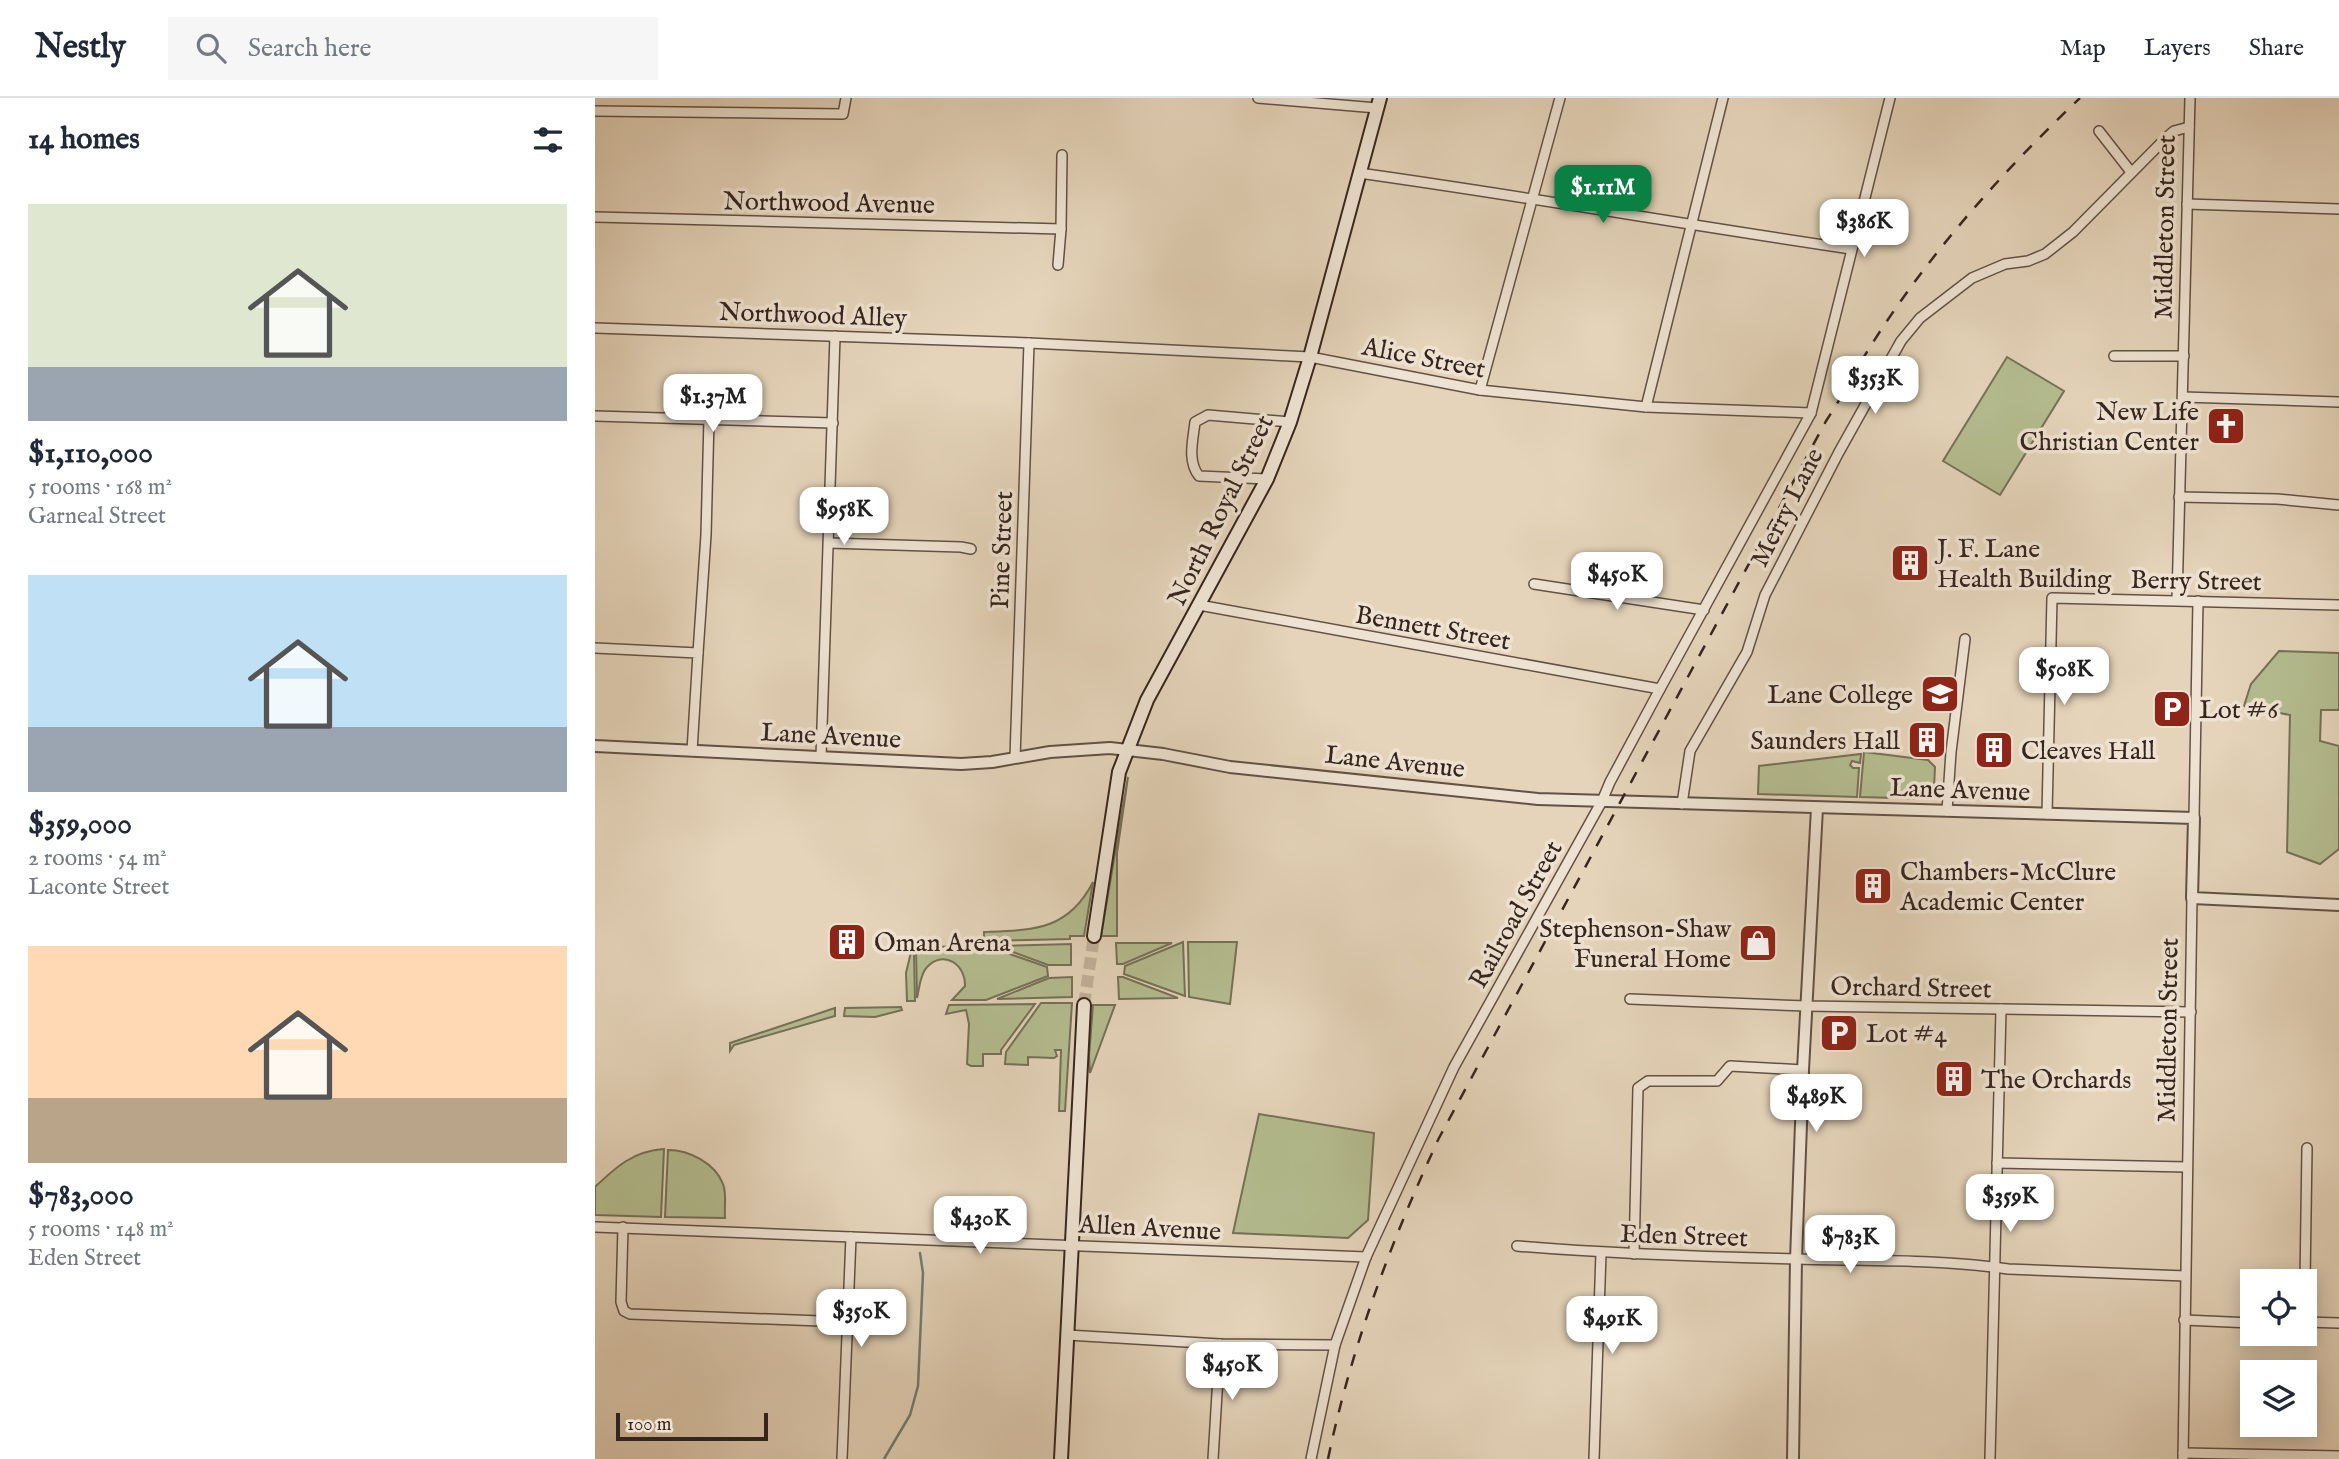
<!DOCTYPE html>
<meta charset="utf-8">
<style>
body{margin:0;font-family:"IM FELL English",serif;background:#f6f6f7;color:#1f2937;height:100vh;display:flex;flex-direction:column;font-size:26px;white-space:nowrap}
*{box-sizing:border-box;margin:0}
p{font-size:23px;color:#747a83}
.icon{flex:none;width:38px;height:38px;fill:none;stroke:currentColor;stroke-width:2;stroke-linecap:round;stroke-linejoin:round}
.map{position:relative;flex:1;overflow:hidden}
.panel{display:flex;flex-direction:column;background:#fff;width:595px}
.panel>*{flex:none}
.controls{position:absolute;left:1645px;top:1171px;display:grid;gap:14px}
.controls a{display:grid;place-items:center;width:77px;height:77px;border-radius:0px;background:#fff;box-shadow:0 4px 18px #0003;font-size:35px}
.scale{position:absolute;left:21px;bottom:18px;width:152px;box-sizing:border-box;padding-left:7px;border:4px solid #36251f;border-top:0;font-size:19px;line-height:24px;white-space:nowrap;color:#36251f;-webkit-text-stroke:5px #eee3d2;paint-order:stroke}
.price{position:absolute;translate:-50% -60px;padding:0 16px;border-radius:14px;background:#fff;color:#222;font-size:23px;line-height:46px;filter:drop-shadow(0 2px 4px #0008)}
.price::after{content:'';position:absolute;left:50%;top:42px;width:21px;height:16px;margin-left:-10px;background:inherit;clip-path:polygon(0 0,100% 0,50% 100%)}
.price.active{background:#0b8043;color:#fff}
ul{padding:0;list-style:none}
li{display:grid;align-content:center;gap:14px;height:371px;padding:0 28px}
li span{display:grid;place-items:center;height:217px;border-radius:0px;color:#555}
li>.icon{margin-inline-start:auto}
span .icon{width:126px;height:126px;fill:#fffc;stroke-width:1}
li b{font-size:30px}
h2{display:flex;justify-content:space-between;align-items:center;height:84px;padding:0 28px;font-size:30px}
header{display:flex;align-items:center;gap:42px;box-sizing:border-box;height:98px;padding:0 35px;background:#fff;border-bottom:2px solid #e0e1e3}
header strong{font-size:33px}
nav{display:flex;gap:38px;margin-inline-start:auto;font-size:24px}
.search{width:490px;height:63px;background:#f6f6f7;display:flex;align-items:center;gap:18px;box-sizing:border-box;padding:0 24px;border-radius:0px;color:#747a83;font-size:26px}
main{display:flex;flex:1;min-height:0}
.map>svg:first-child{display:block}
.green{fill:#b4bd90;stroke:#757158;stroke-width:2}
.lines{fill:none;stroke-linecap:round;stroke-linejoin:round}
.stream{stroke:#707d78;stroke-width:2.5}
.secondary-tunnel{stroke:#c2b19b;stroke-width:12;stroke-dasharray:12 6;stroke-linecap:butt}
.minor-casing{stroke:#625146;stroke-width:12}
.tertiary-casing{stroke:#625146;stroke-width:14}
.secondary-casing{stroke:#36251f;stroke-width:16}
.minor{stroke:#eee3d2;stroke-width:9}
.tertiary{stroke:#eee3d2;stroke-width:10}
.secondary{stroke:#eee3d2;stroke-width:12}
.rail{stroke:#36251f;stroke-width:2.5;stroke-dasharray:12 12;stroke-linecap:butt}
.labels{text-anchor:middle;stroke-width:7;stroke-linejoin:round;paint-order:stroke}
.street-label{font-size:26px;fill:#36251f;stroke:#eee3d2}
.poi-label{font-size:26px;fill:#36251f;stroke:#eee3d2;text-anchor:start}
</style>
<header>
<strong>Nestly</strong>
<div class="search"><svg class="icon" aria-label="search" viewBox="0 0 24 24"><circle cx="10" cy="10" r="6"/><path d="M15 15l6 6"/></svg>Search here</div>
<nav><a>Map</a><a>Layers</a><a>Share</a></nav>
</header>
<main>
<section class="panel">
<h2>14 homes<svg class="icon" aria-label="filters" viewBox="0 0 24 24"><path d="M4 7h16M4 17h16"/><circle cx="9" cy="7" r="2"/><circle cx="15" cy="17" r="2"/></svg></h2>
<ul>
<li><span style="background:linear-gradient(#dfe7d0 75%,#9aa5b1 0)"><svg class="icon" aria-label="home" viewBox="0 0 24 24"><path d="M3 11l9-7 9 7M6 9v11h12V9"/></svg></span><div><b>$1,110,000</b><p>5 rooms · 168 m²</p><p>Garneal Street</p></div></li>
<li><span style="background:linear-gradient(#bfe0f5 70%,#9aa5b1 0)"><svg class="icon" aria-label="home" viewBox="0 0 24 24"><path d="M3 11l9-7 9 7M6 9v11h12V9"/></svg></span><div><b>$359,000</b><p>2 rooms · 54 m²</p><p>Laconte Street</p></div></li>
<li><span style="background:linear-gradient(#ffd9b3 70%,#b9a48a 0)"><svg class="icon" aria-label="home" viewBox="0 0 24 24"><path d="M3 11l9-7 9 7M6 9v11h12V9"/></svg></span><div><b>$783,000</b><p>5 rooms · 148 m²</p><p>Eden Street</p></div></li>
</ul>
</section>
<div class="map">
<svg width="1744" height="1361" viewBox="0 0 1744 1361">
<rect width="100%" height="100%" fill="#e5d4ba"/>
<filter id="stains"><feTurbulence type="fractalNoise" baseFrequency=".00286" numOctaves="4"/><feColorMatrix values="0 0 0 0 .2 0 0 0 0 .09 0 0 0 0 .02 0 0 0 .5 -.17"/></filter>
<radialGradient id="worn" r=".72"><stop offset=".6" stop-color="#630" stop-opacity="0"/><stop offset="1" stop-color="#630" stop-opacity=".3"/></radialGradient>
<g class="green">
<path d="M1412 259 1469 293 1405 397 1348 363Z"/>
<path d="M1684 553 1744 555V612H1726L1725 643 1744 648V751L1725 766 1692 754 1695 617 1649 608 1656 586Z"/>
<path d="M1269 654 1333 662 1340 669 1339 690 1336 691 1335 701 1265 699Z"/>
<path d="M1266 656 1265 665 1257 663 1255 667 1258 670H1264L1262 699 1163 696 1164 668Z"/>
<path d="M533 679 522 755V838H506Z"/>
<path d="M498 784 489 838H475V841L389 843V834C438 832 473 833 498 784Z"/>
<path d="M588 844 590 898 529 876 530 868Z"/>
<path d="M593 844H642L635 906 594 899Z"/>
<path d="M521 845H577L528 866H522Z"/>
<path d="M476 846V867H453L402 848Z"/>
<path d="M392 848 452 869 453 878 391 902H357L370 888C371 867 349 851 332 869 325 876 324 892 322 900L321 849Z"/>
<path d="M316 854H319L320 903H312L311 875Z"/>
<path d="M477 879V899L402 901 454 880Z"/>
<path d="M523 879H528L583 900 524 901Z"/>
<path d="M446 905H477L470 1013H464L466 952H460L462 958 459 960 433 959V967L410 966 411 954Z"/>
<path d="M440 906 406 952V956H388V968H376L372 966 374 926 371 912 351 916 354 907Z"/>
<path d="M498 907H520L495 975 494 958Z"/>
<path d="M306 909 307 912 280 919 249 918 250 910Z"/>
<path d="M240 910V918L139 947 135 953V945Z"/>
<path d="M664 1016 779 1035 773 1122 753 1140 638 1135Z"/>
<path d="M69 1051 66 1119 0 1117V1089C21 1069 38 1053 69 1051Z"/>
<path d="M73 1052C94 1052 120 1065 128 1086 132 1096 129 1110 130 1120L70 1119Z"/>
</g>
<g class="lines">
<path class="stream" d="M289 1361 315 1317 323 1288 328 1175 325 1155"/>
<path class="secondary-tunnel" d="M489 907 499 838"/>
<g class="minor-casing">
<g id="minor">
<path d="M663 0 782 10"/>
<path d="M0 13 248 16 251 0"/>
<path d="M1504 33 1536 74"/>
<path d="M764 75C929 98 1092 127 1256 151"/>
<path d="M1592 106 1744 111"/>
<path d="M0 119 466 131"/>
<path d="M463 167 466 131 467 57"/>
<path d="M0 230 434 245 715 259 885 292 1051 309 1216 315"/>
<path d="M1519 258H1589"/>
<path d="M885 292 965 0"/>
<path d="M1588 299 1744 304"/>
<path d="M1051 309 1128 0"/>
<path d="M0 318 238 325"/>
<path d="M672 381 604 378C592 363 598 342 600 324L613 317 695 324"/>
<path d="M1584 399 1682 401 1744 407"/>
<path d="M234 445 366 449 376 451"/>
<path d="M939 486 1109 512"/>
<path d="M1582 502 1595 0"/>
<path d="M604 507 1065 591"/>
<path d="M0 550 103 555 97 653"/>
<path d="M103 555 111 437 114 321"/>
<path d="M226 659 240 238"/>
<path d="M420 660 434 245"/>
<path d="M1087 706 1095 653 1152 554 1170 497 1244 354 1306 243 1325 220 1377 180 1410 166 1433 163 1450 156 1478 134 1571 40 1579 33 1594 29"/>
<path d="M1352 713 1356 654 1370 541"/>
<path d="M1452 716 1457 500 1744 507"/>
<path d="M1599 720 1603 503"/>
<path d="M1035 901 1211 908 1596 914"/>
<path d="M1402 1065 1592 1069"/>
<path d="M0 1129 771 1159"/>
<path d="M28 1129 26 1204 29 1213 35 1216 252 1224"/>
<path d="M922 1148C1016 1156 1110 1159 1205 1161 1274 1163 1344 1161 1413 1171L1590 1178"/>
<path d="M1039 1156 1043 990 1053 983H1122L1135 968 1208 972"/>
<path d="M1710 1183 1712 1050"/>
<path d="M1589 1222 1657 1225"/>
<path d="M1710 1224 1744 1225"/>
<path d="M472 1237 625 1246 740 1247"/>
<path d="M1588 1355 1744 1358"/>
<path d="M247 1361 256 1139"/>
<path d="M618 1361 625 1246"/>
<path d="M716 1361 740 1247 771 1159 859 969 1007 703 1015 684 1065 591 1216 315 1295 0"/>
<path d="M999 1361 1006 1155"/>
<path d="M1395 1361 1406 911"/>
<path d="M1588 1361 1597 800"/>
</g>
</g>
<g class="tertiary-casing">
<g id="tertiary">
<path d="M0 648 366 666 397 664 455 654 515 650 568 656 635 669 943 701 1599 720 1597 800 1744 807"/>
<path d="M1198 1361 1201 1161 1208 972 1222 710"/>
</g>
</g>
<g class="secondary-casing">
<g id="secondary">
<path d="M499 838 524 674 552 602 672 381 695 324 715 259 785 0"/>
<path d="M466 1361 489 907"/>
</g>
</g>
<use href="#minor" class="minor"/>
<use href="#tertiary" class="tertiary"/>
<use href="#secondary" class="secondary"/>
<path class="rail" d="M733 1361C756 1250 796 1143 844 1040L1231 323C1247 299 1260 273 1275 249 1333 157 1406 75 1485 0"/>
</g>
<defs>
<g id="church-square" transform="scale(2.0125)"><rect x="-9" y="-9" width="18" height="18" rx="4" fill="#8f2418" stroke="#eee3d2"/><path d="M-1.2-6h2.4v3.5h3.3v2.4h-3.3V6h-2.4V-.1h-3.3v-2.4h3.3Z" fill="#fff"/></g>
<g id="building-square" transform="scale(2.0125)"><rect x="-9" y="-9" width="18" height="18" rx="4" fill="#8f2418" stroke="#eee3d2"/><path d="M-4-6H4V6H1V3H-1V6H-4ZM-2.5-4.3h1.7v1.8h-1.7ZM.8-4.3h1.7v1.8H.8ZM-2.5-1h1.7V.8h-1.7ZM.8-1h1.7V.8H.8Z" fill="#fff"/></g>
<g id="university-square" transform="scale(2.0125)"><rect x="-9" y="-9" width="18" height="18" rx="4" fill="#8f2418" stroke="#eee3d2"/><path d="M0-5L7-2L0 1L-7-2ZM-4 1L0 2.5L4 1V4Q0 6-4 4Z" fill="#fff"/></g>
<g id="parking-square" transform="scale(2.0125)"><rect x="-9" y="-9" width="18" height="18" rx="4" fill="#8f2418" stroke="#eee3d2"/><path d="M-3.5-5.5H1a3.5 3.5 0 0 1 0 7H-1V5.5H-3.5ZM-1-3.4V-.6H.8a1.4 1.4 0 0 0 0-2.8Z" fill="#fff"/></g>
<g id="shop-square" transform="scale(2.0125)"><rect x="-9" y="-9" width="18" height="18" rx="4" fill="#8f2418" stroke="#eee3d2"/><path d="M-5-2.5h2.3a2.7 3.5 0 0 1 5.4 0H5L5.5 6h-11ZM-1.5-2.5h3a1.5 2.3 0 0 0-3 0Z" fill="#fff"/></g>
</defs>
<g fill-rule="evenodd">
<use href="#church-square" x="1631" y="328"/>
<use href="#building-square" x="1315" y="465"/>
<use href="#university-square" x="1345" y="596"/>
<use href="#parking-square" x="1577" y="611"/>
<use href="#building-square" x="1332" y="642"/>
<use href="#building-square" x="1399" y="652"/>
<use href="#building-square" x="1278" y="788"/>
<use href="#building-square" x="252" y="844"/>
<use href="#shop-square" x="1163" y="845"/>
<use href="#parking-square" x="1244" y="935"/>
<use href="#building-square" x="1359" y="981"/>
</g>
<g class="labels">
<g class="street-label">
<text transform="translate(234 104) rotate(1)" y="9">Northwood Avenue</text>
<text transform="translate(1569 129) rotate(-89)" y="9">Middleton Street</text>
<text transform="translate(218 216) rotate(2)" y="9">Northwood Alley</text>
<text transform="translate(829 259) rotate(11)" y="9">Alice Street</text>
<text transform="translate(1191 409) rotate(-63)" y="9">Merry Lane</text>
<text transform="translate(625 412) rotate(-64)" y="9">North Royal Street</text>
<text transform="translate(406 452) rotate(-88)" y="9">Pine Street</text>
<text transform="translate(1601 482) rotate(1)" y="9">Berry Street</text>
<text transform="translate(838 529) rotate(10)" y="9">Bennett Street</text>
<text transform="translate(236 637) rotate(3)" y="9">Lane Avenue</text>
<text transform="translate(800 663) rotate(6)" y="9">Lane Avenue</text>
<text transform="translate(1365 691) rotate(2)" y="9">Lane Avenue</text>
<text transform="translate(920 816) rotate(-61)" y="9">Railroad Street</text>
<text transform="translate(1316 889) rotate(1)" y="9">Orchard Street</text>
<text transform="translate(1572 932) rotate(-89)" y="9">Middleton Street</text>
<text transform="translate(555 1129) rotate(3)" y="9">Allen Avenue</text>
<text transform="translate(1089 1137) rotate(2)" y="9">Eden Street</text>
</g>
<g class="poi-label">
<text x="1604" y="322" text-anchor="end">New Life<tspan x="1604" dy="30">Christian Center</tspan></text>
<text x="1342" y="459">J. F. Lane<tspan x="1342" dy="30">Health Building</tspan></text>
<text x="1318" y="605" text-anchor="end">Lane College</text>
<text x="1604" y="620">Lot #6</text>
<text x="1305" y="651" text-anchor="end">Saunders Hall</text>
<text x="1426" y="661">Cleaves Hall</text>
<text x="1305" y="782">Chambers-McClure<tspan x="1305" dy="30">Academic Center</tspan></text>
<text x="1136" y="839" text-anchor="end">Stephenson-Shaw<tspan x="1136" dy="30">Funeral Home</tspan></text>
<text x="279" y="853">Oman Arena</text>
<text x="1271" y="944">Lot #4</text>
<text x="1386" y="990">The Orchards</text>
</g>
</g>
<rect width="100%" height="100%" filter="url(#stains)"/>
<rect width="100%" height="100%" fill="url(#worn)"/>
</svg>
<div class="controls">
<a><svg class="icon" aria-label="locate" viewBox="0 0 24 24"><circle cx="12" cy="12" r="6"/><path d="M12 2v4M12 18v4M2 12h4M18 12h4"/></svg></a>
<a><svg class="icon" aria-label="layers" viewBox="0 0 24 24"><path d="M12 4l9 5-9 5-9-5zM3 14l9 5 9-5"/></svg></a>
</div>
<div class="scale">100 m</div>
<b class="price active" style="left:1008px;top:127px">$1.11M</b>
<b class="price" style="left:1269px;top:161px">$386K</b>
<b class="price" style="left:1280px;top:318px">$353K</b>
<b class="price" style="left:118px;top:336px">$1.37M</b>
<b class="price" style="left:249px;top:449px">$958K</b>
<b class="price" style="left:1022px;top:514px">$450K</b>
<b class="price" style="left:1469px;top:609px">$508K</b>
<b class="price" style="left:1221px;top:1036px">$489K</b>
<b class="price" style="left:1415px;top:1136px">$359K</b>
<b class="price" style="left:385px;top:1158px">$430K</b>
<b class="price" style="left:1255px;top:1177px">$783K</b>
<b class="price" style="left:266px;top:1251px">$350K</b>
<b class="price" style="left:1017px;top:1258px">$491K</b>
<b class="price" style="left:637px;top:1304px">$450K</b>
</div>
</main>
